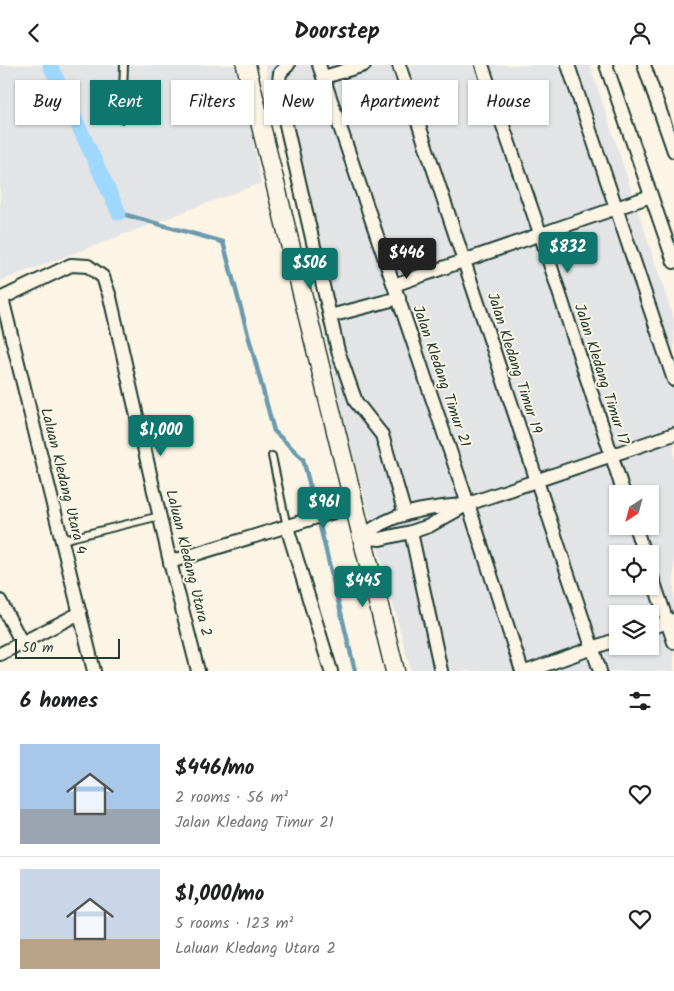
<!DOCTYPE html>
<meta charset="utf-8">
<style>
body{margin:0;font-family:Kalam,sans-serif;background:#f6f6f6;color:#202124;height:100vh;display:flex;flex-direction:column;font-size:19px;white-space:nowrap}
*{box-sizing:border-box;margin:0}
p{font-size:16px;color:#757577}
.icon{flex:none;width:28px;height:28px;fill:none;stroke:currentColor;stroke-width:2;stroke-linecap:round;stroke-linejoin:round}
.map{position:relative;height:606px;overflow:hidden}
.sheet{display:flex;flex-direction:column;background:#fff;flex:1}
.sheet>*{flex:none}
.hud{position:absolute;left:15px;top:15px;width:645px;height:45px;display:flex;gap:10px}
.needle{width:32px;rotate:216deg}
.tools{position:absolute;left:609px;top:420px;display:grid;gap:10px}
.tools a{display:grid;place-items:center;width:50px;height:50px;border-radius:0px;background:#fff;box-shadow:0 1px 4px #0004;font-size:25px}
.scale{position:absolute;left:15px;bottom:12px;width:105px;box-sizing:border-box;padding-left:5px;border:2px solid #1f3d34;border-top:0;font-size:14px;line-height:18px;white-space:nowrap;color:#1f3d34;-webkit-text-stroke:4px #fcf5e5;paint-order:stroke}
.price{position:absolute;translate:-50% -42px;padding:0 11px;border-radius:5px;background:#0f766e;color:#fff;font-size:16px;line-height:32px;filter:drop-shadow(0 1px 2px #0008)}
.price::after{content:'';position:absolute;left:50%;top:30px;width:15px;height:11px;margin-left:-8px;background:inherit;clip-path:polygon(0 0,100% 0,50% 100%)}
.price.selected{background:#222;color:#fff}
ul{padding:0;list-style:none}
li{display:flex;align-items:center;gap:15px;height:125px;padding:0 20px}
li+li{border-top:1px solid #e0e0e0}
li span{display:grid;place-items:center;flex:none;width:140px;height:100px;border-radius:0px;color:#555}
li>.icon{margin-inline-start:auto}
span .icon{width:60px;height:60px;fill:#fffc;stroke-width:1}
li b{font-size:21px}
h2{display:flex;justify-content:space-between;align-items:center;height:60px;padding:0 20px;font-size:21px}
.tag{padding:0 18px;border-radius:0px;background:#fff;box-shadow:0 1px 4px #0004;font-size:18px;line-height:45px}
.tag.selected{background:#0f766e;color:#fff}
header{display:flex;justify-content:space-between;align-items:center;height:65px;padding:0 20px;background:#fff;font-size:22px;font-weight:600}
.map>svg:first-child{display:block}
.built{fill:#e2e4e6;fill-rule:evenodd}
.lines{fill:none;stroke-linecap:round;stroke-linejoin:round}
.stream{stroke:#6b9aad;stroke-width:4.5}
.canal{stroke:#9ed8fe;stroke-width:15}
.lane-casing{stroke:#1f3d34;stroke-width:10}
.street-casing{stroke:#1f3d34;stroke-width:16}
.secondary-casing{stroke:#1f3d34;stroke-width:21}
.lane{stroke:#fcf5e5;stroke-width:6}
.street{stroke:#fcf5e5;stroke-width:12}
.secondary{stroke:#fcf5e5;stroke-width:18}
.labels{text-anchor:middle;stroke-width:4;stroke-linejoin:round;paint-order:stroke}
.street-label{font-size:15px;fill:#1f3d34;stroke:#fcf5e5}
</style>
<header><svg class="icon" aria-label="back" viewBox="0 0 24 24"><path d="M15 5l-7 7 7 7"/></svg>Doorstep<svg class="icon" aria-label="person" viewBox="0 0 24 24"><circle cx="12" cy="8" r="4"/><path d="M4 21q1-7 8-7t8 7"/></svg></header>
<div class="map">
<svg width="674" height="606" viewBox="0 0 674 606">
<rect width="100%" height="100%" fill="#fcf5e5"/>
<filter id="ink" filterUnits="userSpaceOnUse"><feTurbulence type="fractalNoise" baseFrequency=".02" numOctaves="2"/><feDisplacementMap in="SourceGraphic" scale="10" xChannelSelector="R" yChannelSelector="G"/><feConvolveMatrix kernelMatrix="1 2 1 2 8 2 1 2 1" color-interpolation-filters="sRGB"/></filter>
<g filter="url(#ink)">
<g class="built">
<path d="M0 0H238L261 118 0 216Z"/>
<path d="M265 0H590L674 255V606H411L348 371ZM618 429H650V461H618ZM618 489H650V521H618ZM618 549H650V581H618Z"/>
</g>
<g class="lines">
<g class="stream">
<path d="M119 148 223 177 274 366 303 394 313 433"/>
<path d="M320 461 355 606"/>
</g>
<path class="canal" d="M50 0 119 148"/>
<g class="lane-casing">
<g id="lane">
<path d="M122 54 124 0"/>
<path d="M272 391 287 462"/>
<path d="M62 475 160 451"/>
</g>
</g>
<g class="street-casing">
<g id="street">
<path d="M288 0 280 8 278 25 338 286 356 337 382 370 405 449"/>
<path d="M319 0 468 439 522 606"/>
<path d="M399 0 600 606"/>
<path d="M482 0 541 171 624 429"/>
<path d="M568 0 674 315"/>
<path d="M606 0 674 197"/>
<path d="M644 0 674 86"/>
<path d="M324 12 364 0"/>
<path d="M394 220 651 131"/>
<path d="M2 233 94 606"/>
<path d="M0 234 71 200 88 201 103 212 110 232 170 497 198 606"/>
<path d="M330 251 399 233"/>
<path d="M635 461 644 489"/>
<path d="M287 462 331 606"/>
<path d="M411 467 441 606"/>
<path d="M362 472 380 474 411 467 429 461 468 439 674 369"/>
<path d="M362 472C391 447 427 443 463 440"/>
<path d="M170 497 353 441"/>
<path d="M650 506 674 577"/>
<path d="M0 536 22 578"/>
<path d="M650 563 674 555"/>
<path d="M0 589 80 548"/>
<path d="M528 606 618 574"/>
</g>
</g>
<g class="secondary-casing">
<path id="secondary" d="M246 0 395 606"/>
</g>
<use href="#lane" class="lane"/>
<use href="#street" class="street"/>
<use href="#secondary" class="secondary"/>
</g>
</g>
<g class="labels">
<g class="street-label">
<text transform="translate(515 298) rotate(72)" y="5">Jalan Kledang Timur 19</text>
<text transform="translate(602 309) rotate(72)" y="5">Jalan Kledang Timur 17</text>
<text transform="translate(442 311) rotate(71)" y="5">Jalan Kledang Timur 21</text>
<text transform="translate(64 416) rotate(76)" y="5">Laluan Kledang Utara 4</text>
<text transform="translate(189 498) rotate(76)" y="5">Laluan Kledang Utara 2</text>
</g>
</g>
</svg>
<div class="tools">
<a><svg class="needle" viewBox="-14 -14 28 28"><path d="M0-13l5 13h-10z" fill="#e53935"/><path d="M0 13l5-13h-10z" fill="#757577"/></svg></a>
<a><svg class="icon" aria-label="locate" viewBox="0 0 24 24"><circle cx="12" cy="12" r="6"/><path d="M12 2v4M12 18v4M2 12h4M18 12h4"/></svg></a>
<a><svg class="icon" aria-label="layers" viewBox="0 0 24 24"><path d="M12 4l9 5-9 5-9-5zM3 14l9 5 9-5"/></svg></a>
</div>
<div class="scale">50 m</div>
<b class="price" style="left:568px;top:209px">$832</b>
<b class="price selected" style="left:407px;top:215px">$446</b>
<b class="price" style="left:310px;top:225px">$506</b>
<b class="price" style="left:161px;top:392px">$1,000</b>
<b class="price" style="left:324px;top:464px">$961</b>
<b class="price" style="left:363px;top:543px">$445</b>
<div class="hud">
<a class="tag">Buy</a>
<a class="tag selected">Rent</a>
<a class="tag">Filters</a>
<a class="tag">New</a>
<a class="tag">Apartment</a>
<a class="tag">House</a>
</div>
</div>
<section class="sheet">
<h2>6 homes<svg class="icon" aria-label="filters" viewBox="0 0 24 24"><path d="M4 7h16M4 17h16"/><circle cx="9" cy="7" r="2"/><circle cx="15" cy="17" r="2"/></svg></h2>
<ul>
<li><span style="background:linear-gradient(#a9c7e8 65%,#9aa5b1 0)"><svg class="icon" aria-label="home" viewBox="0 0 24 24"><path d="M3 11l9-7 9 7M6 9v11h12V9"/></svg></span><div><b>$446/mo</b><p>2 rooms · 56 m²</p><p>Jalan Kledang Timur 21</p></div><svg class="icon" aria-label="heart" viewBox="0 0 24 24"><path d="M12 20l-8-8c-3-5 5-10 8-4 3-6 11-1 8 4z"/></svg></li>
<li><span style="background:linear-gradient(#c9d6e8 70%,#b9a48a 0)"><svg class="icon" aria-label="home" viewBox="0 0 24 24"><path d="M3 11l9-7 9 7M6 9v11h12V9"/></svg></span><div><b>$1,000/mo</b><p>5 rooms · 123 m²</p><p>Laluan Kledang Utara 2</p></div><svg class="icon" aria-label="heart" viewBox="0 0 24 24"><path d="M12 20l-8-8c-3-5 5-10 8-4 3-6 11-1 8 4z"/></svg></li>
</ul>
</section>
